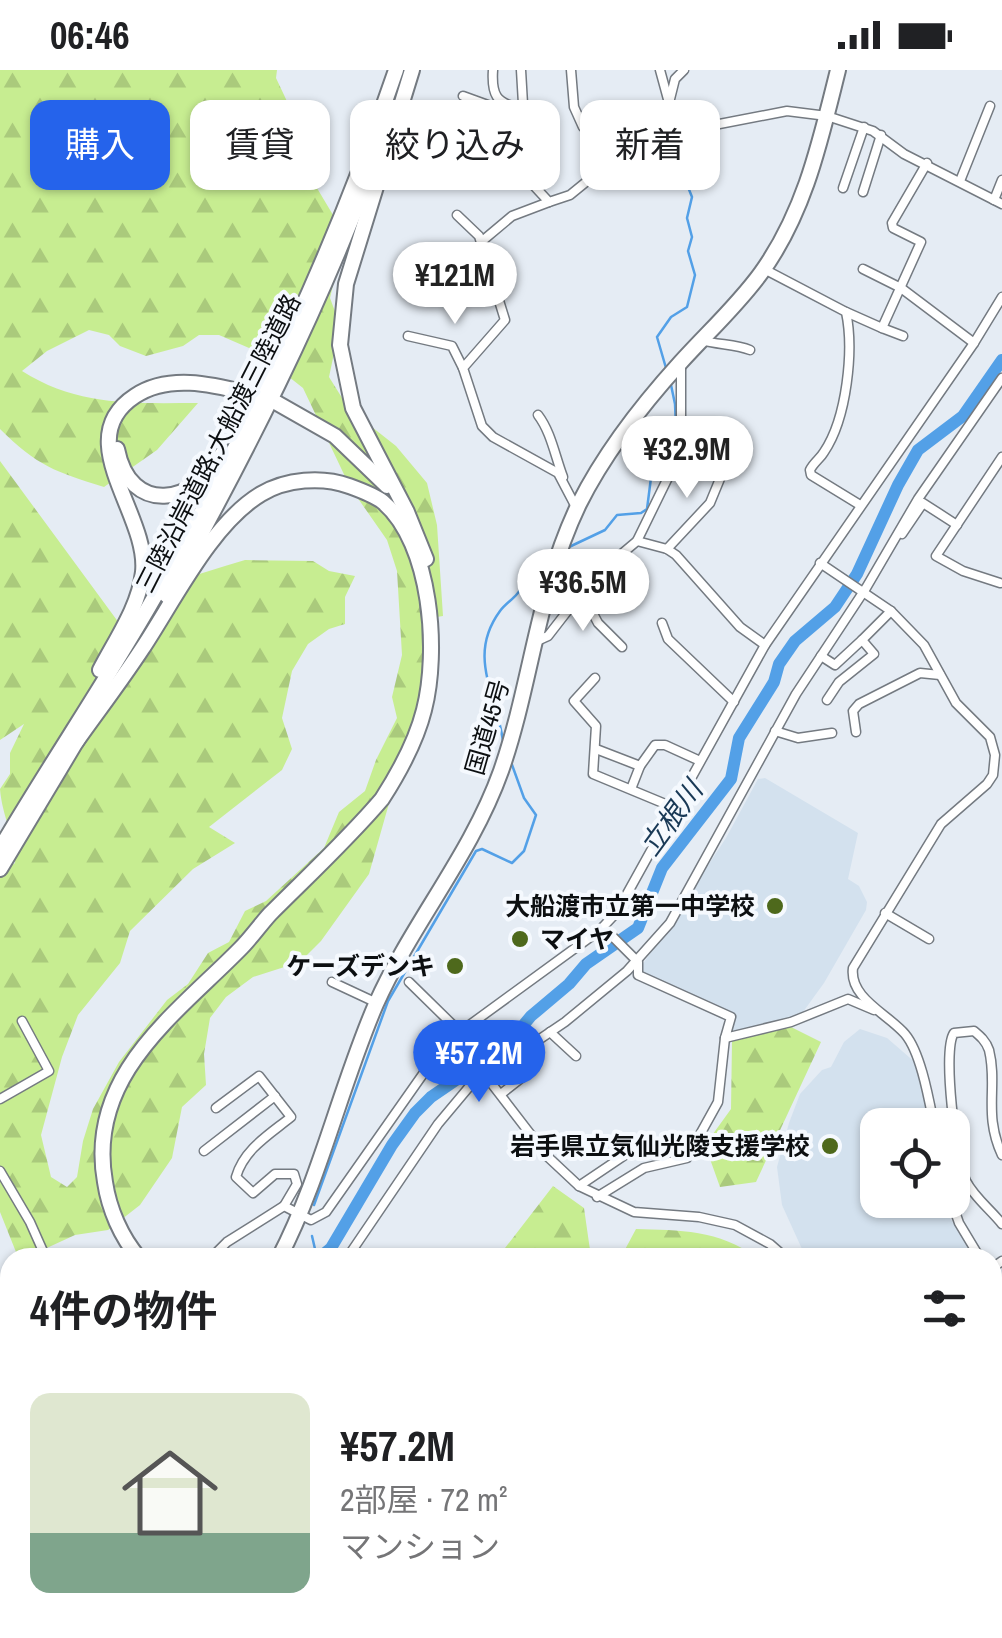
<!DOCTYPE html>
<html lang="ja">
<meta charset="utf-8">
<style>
body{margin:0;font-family:"Archivo Narrow","Noto Sans JP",sans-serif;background:#f6f6f6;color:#202124;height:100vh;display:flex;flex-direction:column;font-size:38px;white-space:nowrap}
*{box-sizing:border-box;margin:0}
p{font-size:32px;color:#757577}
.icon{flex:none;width:55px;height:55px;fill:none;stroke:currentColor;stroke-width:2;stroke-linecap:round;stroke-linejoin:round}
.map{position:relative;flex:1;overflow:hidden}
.panel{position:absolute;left:0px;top:1178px;width:1002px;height:392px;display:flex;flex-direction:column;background:#fff;border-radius:30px 30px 0 0;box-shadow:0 2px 8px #0004}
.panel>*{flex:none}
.hud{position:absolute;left:30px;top:30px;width:942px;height:90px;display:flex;gap:20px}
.controls{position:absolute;left:860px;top:1038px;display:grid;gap:20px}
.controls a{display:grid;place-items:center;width:110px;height:110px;border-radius:20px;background:#fff;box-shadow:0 2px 8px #0004;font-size:50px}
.price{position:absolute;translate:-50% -85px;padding:0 22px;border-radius:35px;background:#fff;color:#222;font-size:32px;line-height:65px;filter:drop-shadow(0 2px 5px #0008)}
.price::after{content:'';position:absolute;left:50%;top:60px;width:30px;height:22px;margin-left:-15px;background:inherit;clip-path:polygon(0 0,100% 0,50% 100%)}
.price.current{background:#2563eb;color:#fff}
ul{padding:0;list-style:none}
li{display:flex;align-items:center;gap:30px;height:250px;padding:0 30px}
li+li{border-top:2px solid #e0e0e0}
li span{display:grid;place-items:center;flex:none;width:280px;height:200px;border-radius:20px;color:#555}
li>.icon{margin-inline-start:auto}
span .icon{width:120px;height:120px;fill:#fffc;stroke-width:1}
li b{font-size:42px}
h2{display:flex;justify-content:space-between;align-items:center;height:120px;padding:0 30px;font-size:42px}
.chip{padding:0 35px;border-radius:20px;background:#fff;box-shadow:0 2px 8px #0004;font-size:35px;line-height:90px}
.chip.current{background:#2563eb;color:#fff}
.status{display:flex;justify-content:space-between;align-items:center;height:70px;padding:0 50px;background:#fff;direction:ltr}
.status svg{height:28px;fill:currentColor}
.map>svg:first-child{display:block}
.built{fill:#d3e1ee}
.forest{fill:url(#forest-firs)}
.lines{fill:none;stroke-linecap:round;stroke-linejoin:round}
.stream{stroke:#53a0e7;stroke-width:2.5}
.river{stroke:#53a0e7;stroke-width:12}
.highway-tunnel{stroke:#c4cbd2;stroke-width:14;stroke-dasharray:14 7;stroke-linecap:butt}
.street-casing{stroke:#747a81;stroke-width:11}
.secondary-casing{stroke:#747a81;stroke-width:14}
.highway-casing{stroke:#747a81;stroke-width:18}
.street{stroke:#fff;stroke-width:8}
.secondary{stroke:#fff;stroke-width:10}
.highway{stroke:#fff;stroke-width:14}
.poi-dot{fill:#4e691c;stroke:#f5f9fe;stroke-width:4}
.labels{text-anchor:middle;stroke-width:8;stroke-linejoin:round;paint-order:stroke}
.street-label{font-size:25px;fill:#0c0f11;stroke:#f5f9fe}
.poi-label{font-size:25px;font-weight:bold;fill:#0c0f11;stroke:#f5f9fe;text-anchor:end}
.water-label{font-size:28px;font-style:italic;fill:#193956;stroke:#f5f9fe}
</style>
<div class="status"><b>06:46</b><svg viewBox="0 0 49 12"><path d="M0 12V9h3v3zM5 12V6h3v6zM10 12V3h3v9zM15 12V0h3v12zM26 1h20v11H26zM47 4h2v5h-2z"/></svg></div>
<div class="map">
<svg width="1002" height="1568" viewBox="0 0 1002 1568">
<defs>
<pattern id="forest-firs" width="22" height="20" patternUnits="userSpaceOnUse" patternTransform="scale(2.5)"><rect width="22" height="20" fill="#c7ed91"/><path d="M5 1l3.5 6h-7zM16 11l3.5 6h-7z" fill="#aaca7c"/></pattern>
</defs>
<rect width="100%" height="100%" fill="#e5ecf4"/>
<g class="built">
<path d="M765 708 858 763 848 809 859 816 867 832 866 840 824 913 803 942 734 970 731 960 735 946 644 906 639 900 726 768 758 709Z"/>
<path d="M860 959 887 968 917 994 929 1055H878V1130H944L947 1143 974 1187H811L802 1179 782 1135 777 1097 789 1053 800 1024 822 1000 831 997 844 972Z"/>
</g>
<g class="forest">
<path d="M0 0H277L276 8 301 61 316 82 311 108 336 150V202L330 228 340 255 329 307 349 339 396 376 427 413 437 455 443 546 424 549 423 604 418 631 369 804 321 871 300 892 253 907 226 927 210 948 204 984 206 1015 182 1037 172 1088 140 1135 108 1160 75 1165 25 1188 18 1187 0 1142V804L15 793C15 767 2 746 0 719L10 704V683L24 654 0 670V391L130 568 146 542 193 506 225 496 245 490 313 491 329 501 355 506 345 527V554L329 559 308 574 292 601 282 648 292 679 282 700 209 757 235 773 193 799 130 861 120 893 78 945 62 987 41 1065 51 1107 67 1117 77 1107 83 1071 93 1039 119 992 167 930 188 914 208 883 229 872 245 841 266 831 324 778 339 742 365 721 376 690 397 648 392 627 402 585 397 501 387 470 350 417 303 318 256 281 219 265H199L183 276 146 286 120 276 109 265 89 260 47 281 22 301C79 337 133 333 198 333L157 380 104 417C56 402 37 396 0 359Z"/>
<path d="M779 951 821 972 756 1112 720 1117 705 1075 731 1039 732 971Z"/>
<path d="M553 1116 584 1138 591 1187H416L463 1178H505Z"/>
<path d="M636 1159C678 1160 721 1160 755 1187H621Z"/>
<path d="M537 1560H709V1568H520Z"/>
</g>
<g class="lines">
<g class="stream">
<path d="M666 298 657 267 671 247 687 237 695 205 688 181 692 167 687 148 692 127 688 117 673 110 677 78 673 67"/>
<path d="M569 477 605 460 617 445 641 443 647 439 652 400 677 379 675 334 671 315"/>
<path d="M503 671C496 622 467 586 500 541 505 534 512 530 517 524 530 510 530 498 548 489"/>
<path d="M314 1135 388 931 476 781 482 779 512 793 524 781 536 745 524 728 511 692"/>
<path d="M311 1188 315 1179 312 1166"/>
<path d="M992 1511 1002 1510"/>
<path d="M964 1568V1560"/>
</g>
<g class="river">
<path d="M319 1188 331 1178 392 1075 415 1043 431 1027 507 975 531 946 569 914 586 894 638 858 662 798 731 709 739 668 774 612 779 594 795 571 835 537 857 504 898 415 918 380 963 346 1002 290"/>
<path d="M238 1568 240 1560"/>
</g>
<path class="highway-tunnel" d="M244 331 267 338"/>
<g class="street-casing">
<g id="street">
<path d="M493 0C490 43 513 28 522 45 530 61 523 87 523 104L549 132 570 125 624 81 647 68 787 41 827 46 873 61 904 84 1002 134"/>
<path d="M571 0 574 37 583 57 602 69 614 90"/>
<path d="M660 0 669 33 666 54 670 62"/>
<path d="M463 26 496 38H511"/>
<path d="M669 33 675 9 684 0"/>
<path d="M519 41 523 34 521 0"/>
<path d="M960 111 990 36"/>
<path d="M843 118 864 57"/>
<path d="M863 122 881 65"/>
<path d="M994 130 1002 110"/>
<path d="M457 145 479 166 505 250 463 298 482 356 493 367 558 403 577 439"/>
<path d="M481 172 512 146 549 132"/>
<path d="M764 199 846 242C854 280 847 348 824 382 820 389 814 392 810 400L811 405 860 435"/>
<path d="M863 199 901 218 974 273"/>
<path d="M846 242 882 258 921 172 893 158 892 153 927 93"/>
<path d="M882 258 903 266"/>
<path d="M408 266 452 276 463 298"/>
<path d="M701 270C718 275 735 274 750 280"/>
<path d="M538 345C551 362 555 386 563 407"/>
<path d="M902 464 923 433 957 455"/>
<path d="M637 471 667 479 676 485 740 557 765 575"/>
<path d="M667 479 710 433 724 399 721 391 700 381H681"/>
<path d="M820 493 891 541 924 575 956 633 990 667 995 685 993 705 987 714 941 754 853 898C849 928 888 944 905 964 921 983 929 1030 934 1055"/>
<path d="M1000 513 963 501 936 486 1002 387"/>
<path d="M581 521 598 553 622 577"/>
<path d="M662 553 668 569 734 632"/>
<path d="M537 571 548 566 593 508 637 471 681 381V294"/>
<path d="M821 586 835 595 862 570"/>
<path d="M595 608 574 631 596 656 593 704 675 738"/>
<path d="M827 630 839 612 874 584 862 570 891 541"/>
<path d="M775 661 798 668 832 663"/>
<path d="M856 662 853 641 859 634 920 603 940 605"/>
<path d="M596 679 640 696"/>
<path d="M631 719 640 696 655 675H665L700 691"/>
<path d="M885 843 929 869"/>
<path d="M603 857 638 892V905L731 947 725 968 791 952 848 929 874 940"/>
<path d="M332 912 377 933"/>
<path d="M409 912 460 962"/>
<path d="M550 962 576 986"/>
<path d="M455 966 548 1087 579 1116 634 1142 699 1147 735 1155 770 1174 786 1188"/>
<path d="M501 1024 534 998"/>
<path d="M0 1029 49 1001 22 951"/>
<path d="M216 1038 259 1006 291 1047C270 1064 244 1079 236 1107L253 1123 275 1104H294L297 1114 284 1136"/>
<path d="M204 1081 275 1026"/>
<path d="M1002 1085C983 1044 998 1016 989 980 986 971 980 966 974 961L954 963C942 980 956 1091 966 1111 974 1127 991 1140 1002 1154"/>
<path d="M0 1101 30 1152 46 1188"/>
<path d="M579 1116 625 1085"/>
<path d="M597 1127 644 1098 687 1088 718 1032 725 968"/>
<path d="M951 1130 959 1153 980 1188"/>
<path d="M167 1188H179"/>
<path d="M211 1188 227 1172 284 1136 311 1150 326 1142 435 987 460 962 600 860 617 842 765 575 974 273 1002 227"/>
<path d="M347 1188 438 1054 469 1017 565 952 627 901 670 853 796 624 866 518 918 429 1002 308"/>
<path d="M992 1198 1002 1191"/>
<path d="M992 1205 1002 1219"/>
<path d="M995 1271 1002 1280"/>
<path d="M0 1385 10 1381"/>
<path d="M992 1506 1002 1504"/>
<path d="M165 1560 205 1568"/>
<path d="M217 1560 218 1568"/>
<path d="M260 1560 261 1568"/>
<path d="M2 1568 10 1527"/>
<path d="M80 1568 82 1560"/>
<path d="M375 1568 377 1560"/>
<path d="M959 1568 960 1560"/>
</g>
</g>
<g class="secondary-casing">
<g id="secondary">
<path d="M992 1397 1002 1388"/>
<path d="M883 1568 884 1560"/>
</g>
</g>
<g class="highway-casing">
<g id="highway">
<path d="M412 0 346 214 340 275 353 338 407 442 426 489"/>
<path d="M277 333 335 366 387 416"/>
<path d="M117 379C130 446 195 435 222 384"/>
<path d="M167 526C245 386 317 244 373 94"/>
<path d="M100 600C116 569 139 537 143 502 149 444 69 369 135 326 168 304 211 314 247 323"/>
<path d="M76 672C98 641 121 611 142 579 174 531 211 454 261 424 286 409 322 406 349 416 360 420 374 425 383 432 432 474 439 582 424 640 416 672 400 701 382 729 348 769 308 806 270 844 260 855 251 868 240 879 175 945 86 1006 105 1112 109 1139 121 1167 139 1188"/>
<path d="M0 779C50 694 106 612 155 526 251 358 334 183 396 0"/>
<path d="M0 799 79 667"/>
<path d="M279 1188C321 1107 340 1017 376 934 412 853 471 785 501 701 532 612 537 521 579 434 605 382 641 336 680 293 707 263 737 236 761 203 805 142 820 72 838 0"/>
<path d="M163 1568 164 1560"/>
</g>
</g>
<use href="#street" class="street"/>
<use href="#secondary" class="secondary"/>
<use href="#highway" class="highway"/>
</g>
<g class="poi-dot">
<circle cx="775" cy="836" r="10"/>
<circle cx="520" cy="869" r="10"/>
<circle cx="455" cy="896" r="10"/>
<circle cx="830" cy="1076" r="10"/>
</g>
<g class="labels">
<g class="street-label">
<text transform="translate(218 373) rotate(-63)" y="9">三陸沿岸道路;大船渡三陸道路</text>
<text transform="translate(487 657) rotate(-74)" y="9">国道45号</text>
</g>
<g class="poi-label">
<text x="755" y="845">大船渡市立第一中学校</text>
<text x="540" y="878" text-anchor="start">マイヤ</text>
<text x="435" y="905">ケーズデンキ</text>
<text x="810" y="1085">岩手県立気仙光陵支援学校</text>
</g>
<g class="water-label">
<text transform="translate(671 748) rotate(-54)" y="10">立根川</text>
</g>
</g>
</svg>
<div class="controls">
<a><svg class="icon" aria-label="locate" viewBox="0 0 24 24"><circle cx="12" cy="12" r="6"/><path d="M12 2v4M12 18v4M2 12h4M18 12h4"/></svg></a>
</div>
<b class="price" style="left:455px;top:257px">¥121M</b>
<b class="price" style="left:687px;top:431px">¥32.9M</b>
<b class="price" style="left:583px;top:564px">¥36.5M</b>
<b class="price current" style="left:479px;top:1035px">¥57.2M</b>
<div class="hud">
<a class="chip current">購入</a>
<a class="chip">賃貸</a>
<a class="chip">絞り込み</a>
<a class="chip">新着</a>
</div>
<section class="panel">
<h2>4件の物件<svg class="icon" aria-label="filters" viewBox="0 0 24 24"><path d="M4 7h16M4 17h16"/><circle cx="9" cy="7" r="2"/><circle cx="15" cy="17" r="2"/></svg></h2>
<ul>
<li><span style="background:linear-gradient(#dfe7d0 70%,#7fa58c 0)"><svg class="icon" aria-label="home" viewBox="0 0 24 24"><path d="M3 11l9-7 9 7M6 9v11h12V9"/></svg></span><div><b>¥57.2M</b><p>2部屋 · 72 m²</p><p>マンション</p></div></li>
</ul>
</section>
</div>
